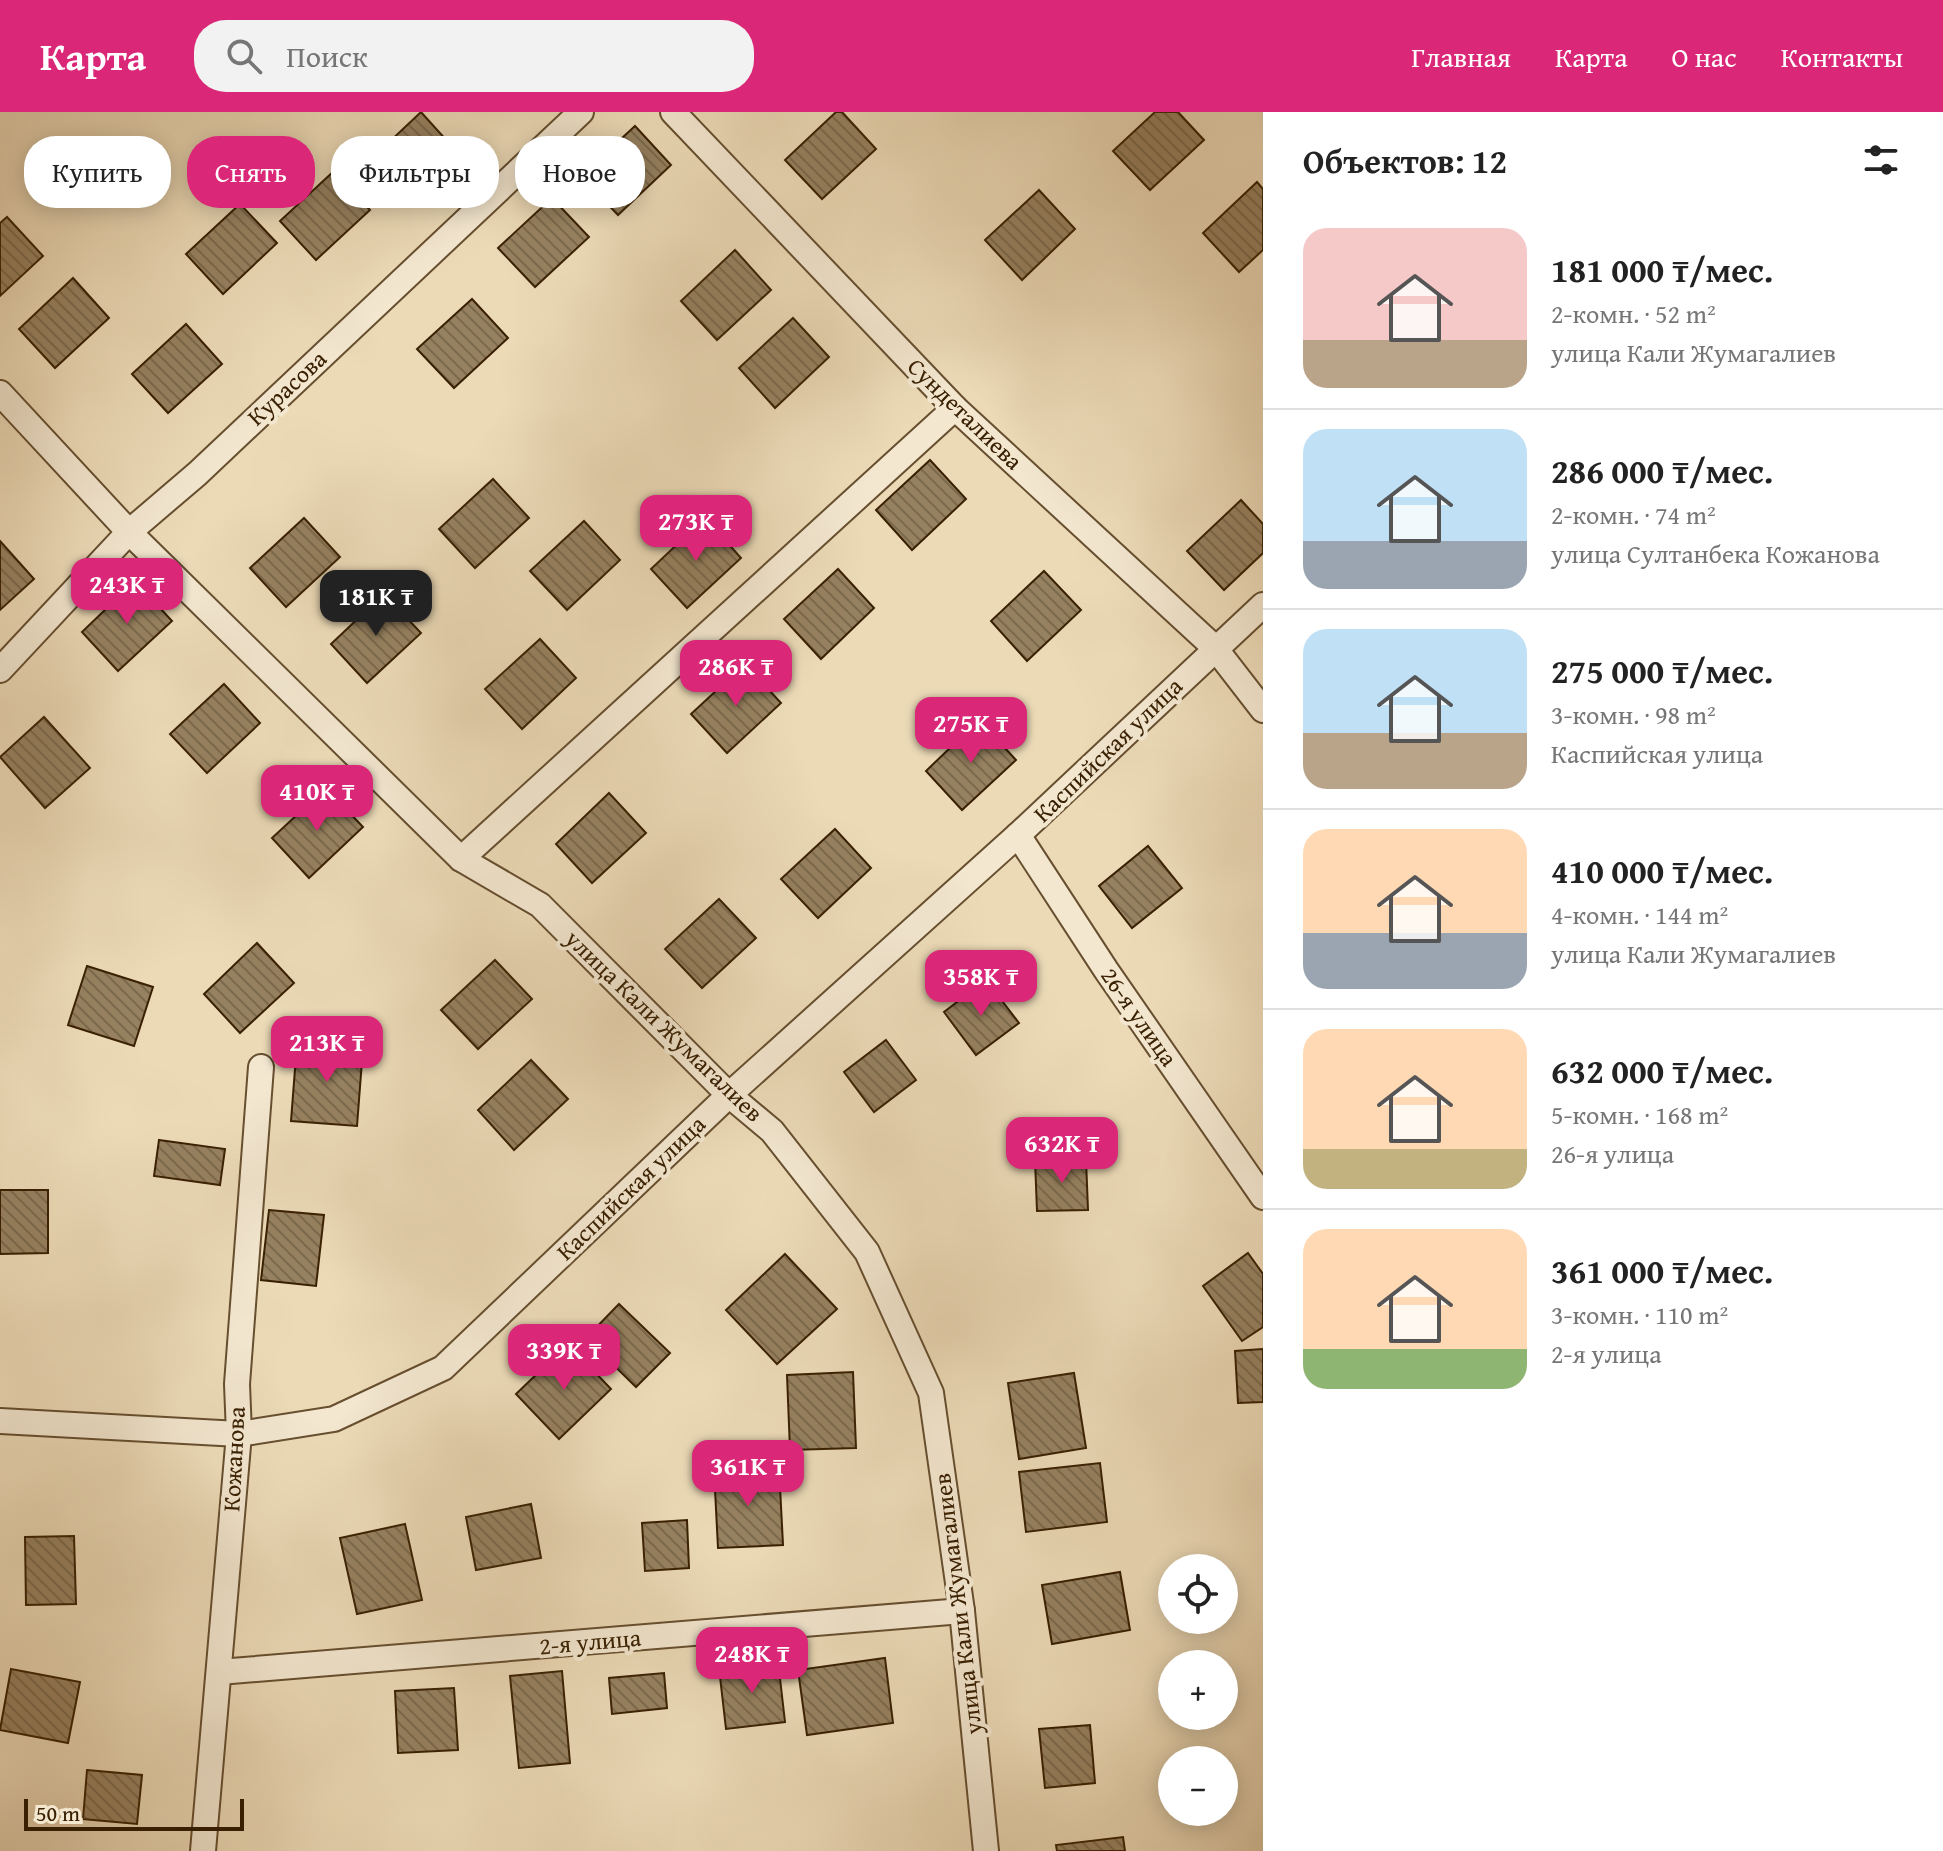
<!DOCTYPE html>
<html lang="ru">
<meta charset="utf-8">
<style>
body{margin:0;font-family:"Gentium Book Plus",serif;background:#f2f2f2;color:#222;height:100vh;display:flex;flex-direction:column;font-size:30px;white-space:nowrap}
*{box-sizing:border-box;margin:0}
p{font-size:26px;color:#767676}
.icon{flex:none;width:44px;height:44px;fill:none;stroke:currentColor;stroke-width:2;stroke-linecap:round;stroke-linejoin:round}
.map{position:relative;flex:1;overflow:hidden}
.panel{display:flex;flex-direction:column;background:#fff;width:680px}
.panel>*{flex:none}
.top-card{position:absolute;left:24px;top:24px;width:760px;height:72px;display:flex;gap:16px}
.buttons{position:absolute;left:1158px;top:1442px;display:grid;gap:16px}
.buttons a{display:grid;place-items:center;width:80px;height:80px;border-radius:50%;background:#fff;box-shadow:0 4px 20px #0003;font-size:40px}
.scale{position:absolute;left:24px;bottom:20px;width:220px;box-sizing:border-box;padding-left:8px;border:4px solid #392002;border-top:0;font-size:22px;line-height:28px;white-space:nowrap;color:#392002;-webkit-text-stroke:6px #f3e7d0;paint-order:stroke}
.price{position:absolute;translate:-50% -68px;padding:0 18px;border-radius:16px;background:#db2777;color:#fff;font-size:26px;line-height:52px;filter:drop-shadow(0 2px 4px #0008)}
.price::after{content:'';position:absolute;left:50%;top:48px;width:24px;height:18px;margin-left:-12px;background:inherit;clip-path:polygon(0 0,100% 0,50% 100%)}
.price.selected{background:#222;color:#fff}
ul{padding:0;list-style:none}
li{display:flex;align-items:center;gap:24px;height:200px;padding:0 40px}
li+li{border-top:2px solid #e0e0e0}
li span{display:grid;place-items:center;flex:none;width:224px;height:160px;border-radius:24px;color:#555}
li>.icon{margin-inline-start:auto}
span .icon{width:96px;height:96px;fill:#fffc;stroke-width:1}
li b{font-size:34px}
h2{display:flex;justify-content:space-between;align-items:center;height:96px;padding:0 40px;font-size:34px}
.pill{padding:0 28px;border-radius:32px;background:#fff;box-shadow:0 4px 20px #0003;font-size:28px;line-height:72px}
.pill.selected{background:#db2777;color:#fff}
header{display:flex;align-items:center;gap:48px;box-sizing:border-box;height:112px;padding:0 40px;background:#db2777;color:#fff}
header strong{font-size:38px}
nav{display:flex;gap:44px;margin-inline-start:auto;font-size:28px}
.search{width:560px;height:72px;background:#f2f2f2;display:flex;align-items:center;gap:20px;box-sizing:border-box;padding:0 28px;border-radius:32px;color:#767676;font-size:30px}
main{display:flex;flex:1;min-height:0}
.map>svg:first-child{display:block}
.building{fill:url(#building-back-hatch);stroke:#392002;stroke-width:2}
.lines{fill:none;stroke-linecap:round;stroke-linejoin:round}
.street-casing{stroke:#664e2f;stroke-width:28}
.street{stroke:#f3e7d0;stroke-width:24}
.labels{text-anchor:middle;stroke-width:8;stroke-linejoin:round;paint-order:stroke}
.street-label{font-size:24px;fill:#392002;stroke:#f3e7d0}
</style>
<header>
<strong>Карта</strong>
<div class="search"><svg class="icon" aria-label="search" viewBox="0 0 24 24"><circle cx="10" cy="10" r="6"/><path d="M15 15l6 6"/></svg>Поиск</div>
<nav><a>Главная</a><a>Карта</a><a>О нас</a><a>Контакты</a></nav>
</header>
<main>
<div class="map">
<svg width="1263" height="1739" viewBox="0 0 1263 1739">
<defs>
<pattern id="building-back-hatch" width="6" height="6" patternUnits="userSpaceOnUse" patternTransform="scale(2)"><rect width="6" height="6" fill="#968160"/><path d="M-1 5l2 2M0 0l6 6M5-1l2 2" fill="none" stroke="#7b694d"/></pattern>
</defs>
<rect width="100%" height="100%" fill="#ecdab7"/>
<filter id="stains"><feTurbulence type="fractalNoise" baseFrequency=".0025" numOctaves="4"/><feColorMatrix values="0 0 0 0 .2 0 0 0 0 .09 0 0 0 0 .02 0 0 0 .5 -.17"/></filter>
<radialGradient id="worn" r=".72"><stop offset=".6" stop-color="#630" stop-opacity="0"/><stop offset="1" stop-color="#630" stop-opacity=".3"/></radialGradient>
<g class="building">
<path d="M421 0 457 40 403 90 367 51Z"/>
<path d="M836 0H842L876 37 822 87 785 48Z"/>
<path d="M1155 0H1178L1204 28 1150 78 1113 39Z"/>
<path d="M635 14 671 53 618 103 581 64Z"/>
<path d="M334 59 370 98 316 148 280 109Z"/>
<path d="M1257 70 1263 77V138L1239 160 1203 121Z"/>
<path d="M1039 78 1075 117 1022 168 985 128Z"/>
<path d="M552 86 589 125 535 175 498 136Z"/>
<path d="M240 92 277 131 223 182 186 142Z"/>
<path d="M7 105 43 144 0 184V111Z"/>
<path d="M735 138 771 178 717 228 681 189Z"/>
<path d="M73 166 109 206 55 256 19 217Z"/>
<path d="M472 187 508 226 454 276 417 237Z"/>
<path d="M793 206 829 245 775 296 739 256Z"/>
<path d="M186 212 222 252 168 301 132 262Z"/>
<path d="M930 348 966 387 912 438 876 398Z"/>
<path d="M493 367 529 406 475 456 439 417Z"/>
<path d="M1241 388 1263 412V441L1224 478 1187 439Z"/>
<path d="M304 406 340 445 286 495 250 456Z"/>
<path d="M705 406 741 446 687 496 651 457Z"/>
<path d="M584 409 620 448 567 498 530 459Z"/>
<path d="M0 429 34 467 0 498Z"/>
<path d="M838 457 874 496 821 547 784 507Z"/>
<path d="M1044 459 1081 498 1027 549 991 509Z"/>
<path d="M135 469 172 509 118 559 82 520Z"/>
<path d="M384 482 421 521 367 571 331 532Z"/>
<path d="M540 527 576 566 522 617 485 577Z"/>
<path d="M745 552 781 591 727 641 691 602Z"/>
<path d="M224 572 260 611 207 661 170 622Z"/>
<path d="M44 605 90 656 45 696 0 645Z"/>
<path d="M979 608 1016 648 962 698 926 659Z"/>
<path d="M326 676 363 715 309 766 272 726Z"/>
<path d="M609 681 646 721 592 771 556 732Z"/>
<path d="M835 717 871 756 818 806 781 767Z"/>
<path d="M1148 734 1182 776 1132 816 1099 774Z"/>
<path d="M719 787 756 826 702 876 665 837Z"/>
<path d="M257 831 294 871 240 921 204 882Z"/>
<path d="M495 848 532 887 478 937 441 898Z"/>
<path d="M87 854 153 875 134 934 68 913Z"/>
<path d="M986 868 1019 911 976 943 944 900Z"/>
<path d="M886 928 916 968 874 1000 844 960Z"/>
<path d="M297 931 363 936 357 1014 291 1009Z"/>
<path d="M531 948 568 987 514 1038 478 998Z"/>
<path d="M159 1028 225 1037 220 1073 154 1064Z"/>
<path d="M1086 1047 1088 1098 1037 1099 1035 1048Z"/>
<path d="M0 1078H48V1141L0 1142Z"/>
<path d="M269 1098 324 1103 316 1174 261 1168Z"/>
<path d="M1248 1141 1263 1162V1215L1242 1229 1203 1174Z"/>
<path d="M785 1142 837 1197 777 1252 726 1198Z"/>
<path d="M619 1192 670 1241 636 1275 586 1226Z"/>
<path d="M568 1232 611 1277 559 1327 516 1282Z"/>
<path d="M1263 1237V1290L1238 1291 1235 1239Z"/>
<path d="M853 1260 856 1336 790 1338 787 1263Z"/>
<path d="M1074 1261 1086 1336 1019 1347 1008 1271Z"/>
<path d="M1100 1351 1107 1410 1026 1420 1019 1360Z"/>
<path d="M779 1355 783 1433 718 1436 714 1358Z"/>
<path d="M531 1392 541 1446 476 1458 466 1405Z"/>
<path d="M687 1408 689 1456 645 1459 642 1411Z"/>
<path d="M405 1412 422 1488 357 1502 340 1426Z"/>
<path d="M74 1424 76 1492 26 1493 25 1425Z"/>
<path d="M1120 1460 1130 1518 1052 1532 1042 1473Z"/>
<path d="M885 1546 893 1611 807 1623 798 1558Z"/>
<path d="M778 1549 785 1610 726 1617 719 1556Z"/>
<path d="M11 1557 80 1570 68 1631 0 1618Z"/>
<path d="M562 1559 570 1651 519 1656 510 1564Z"/>
<path d="M664 1561 667 1596 612 1602 609 1566Z"/>
<path d="M454 1576 458 1638 398 1641 395 1579Z"/>
<path d="M1090 1613 1095 1671 1045 1676 1039 1617Z"/>
<path d="M87 1658 142 1663 137 1712 83 1707Z"/>
<path d="M1123 1725 1125 1739H1057L1056 1733Z"/>
</g>
<g class="lines">
<g class="street-casing">
<g id="street">
<path d="M673 0 955 296 1215 536 1263 598"/>
<path d="M0 281 129 420 461 747 540 793 729 983 772 1019 867 1140 931 1281 962 1499 986 1739"/>
<path d="M0 558 129 420 197 362 581 0"/>
<path d="M1018 723 1106 858 1263 1085"/>
<path d="M461 747 955 296"/>
<path d="M0 1309 239 1322 334 1307 443 1256 729 983 1018 723 1263 493"/>
<path d="M219 1560 962 1499"/>
<path d="M203 1739 239 1322 237 1272 261 955"/>
</g>
</g>
<use href="#street" class="street"/>
</g>
<g class="labels">
<g class="street-label">
<text transform="translate(287 276) rotate(-43)" y="8">Курасова</text>
<text transform="translate(965 302) rotate(44)" y="8">Сундеталиева</text>
<text transform="translate(1108 638) rotate(-44)" y="8">Каспийская улица</text>
<text transform="translate(1139 905) rotate(55)" y="8">26-я улица</text>
<text transform="translate(664 914) rotate(44)" y="8">улица Кали Жумагалиев</text>
<text transform="translate(631 1076) rotate(-44)" y="8">Каспийская улица</text>
<text transform="translate(234 1347) rotate(-87)" y="8">Кожанова</text>
<text transform="translate(958 1492) rotate(-97)" y="8">улица Кали Жумагалиев</text>
<text transform="translate(590 1530) rotate(-5)" y="8">2-я улица</text>
</g>
</g>
<rect width="100%" height="100%" filter="url(#stains)"/>
<rect width="100%" height="100%" fill="url(#worn)"/>
</svg>
<div class="buttons">
<a><svg class="icon" aria-label="locate" viewBox="0 0 24 24"><circle cx="12" cy="12" r="6"/><path d="M12 2v4M12 18v4M2 12h4M18 12h4"/></svg></a>
<a>+</a>
<a>−</a>
</div>
<div class="scale">50 m</div>
<b class="price" style="left:696px;top:451px">273K ₸</b>
<b class="price" style="left:127px;top:514px">243K ₸</b>
<b class="price selected" style="left:376px;top:526px">181K ₸</b>
<b class="price" style="left:736px;top:596px">286K ₸</b>
<b class="price" style="left:971px;top:653px">275K ₸</b>
<b class="price" style="left:317px;top:721px">410K ₸</b>
<b class="price" style="left:981px;top:906px">358K ₸</b>
<b class="price" style="left:327px;top:972px">213K ₸</b>
<b class="price" style="left:1062px;top:1073px">632K ₸</b>
<b class="price" style="left:564px;top:1280px">339K ₸</b>
<b class="price" style="left:748px;top:1396px">361K ₸</b>
<b class="price" style="left:752px;top:1583px">248K ₸</b>
<div class="top-card">
<a class="pill">Купить</a>
<a class="pill selected">Снять</a>
<a class="pill">Фильтры</a>
<a class="pill">Новое</a>
</div>
</div>
<section class="panel">
<h2>Объектов: 12<svg class="icon" aria-label="filters" viewBox="0 0 24 24"><path d="M4 7h16M4 17h16"/><circle cx="9" cy="7" r="2"/><circle cx="15" cy="17" r="2"/></svg></h2>
<ul>
<li><span style="background:linear-gradient(#f6c9c9 70%,#b9a48a 0)"><svg class="icon" aria-label="home" viewBox="0 0 24 24"><path d="M3 11l9-7 9 7M6 9v11h12V9"/></svg></span><div><b>181 000 ₸/мес.</b><p>2-комн. · 52 m²</p><p>улица Кали Жумагалиев</p></div></li>
<li><span style="background:linear-gradient(#bfe0f5 70%,#9aa5b1 0)"><svg class="icon" aria-label="home" viewBox="0 0 24 24"><path d="M3 11l9-7 9 7M6 9v11h12V9"/></svg></span><div><b>286 000 ₸/мес.</b><p>2-комн. · 74 m²</p><p>улица Султанбека Кожанова</p></div></li>
<li><span style="background:linear-gradient(#bfe0f5 65%,#b9a48a 0)"><svg class="icon" aria-label="home" viewBox="0 0 24 24"><path d="M3 11l9-7 9 7M6 9v11h12V9"/></svg></span><div><b>275 000 ₸/мес.</b><p>3-комн. · 98 m²</p><p>Каспийская улица</p></div></li>
<li><span style="background:linear-gradient(#ffd9b3 65%,#9aa5b1 0)"><svg class="icon" aria-label="home" viewBox="0 0 24 24"><path d="M3 11l9-7 9 7M6 9v11h12V9"/></svg></span><div><b>410 000 ₸/мес.</b><p>4-комн. · 144 m²</p><p>улица Кали Жумагалиев</p></div></li>
<li><span style="background:linear-gradient(#ffd9b3 75%,#c2b280 0)"><svg class="icon" aria-label="home" viewBox="0 0 24 24"><path d="M3 11l9-7 9 7M6 9v11h12V9"/></svg></span><div><b>632 000 ₸/мес.</b><p>5-комн. · 168 m²</p><p>26-я улица</p></div></li>
<li><span style="background:linear-gradient(#ffd9b3 75%,#8fb573 0)"><svg class="icon" aria-label="home" viewBox="0 0 24 24"><path d="M3 11l9-7 9 7M6 9v11h12V9"/></svg></span><div><b>361 000 ₸/мес.</b><p>3-комн. · 110 m²</p><p>2-я улица</p></div></li>
</ul>
</section>
</main>
